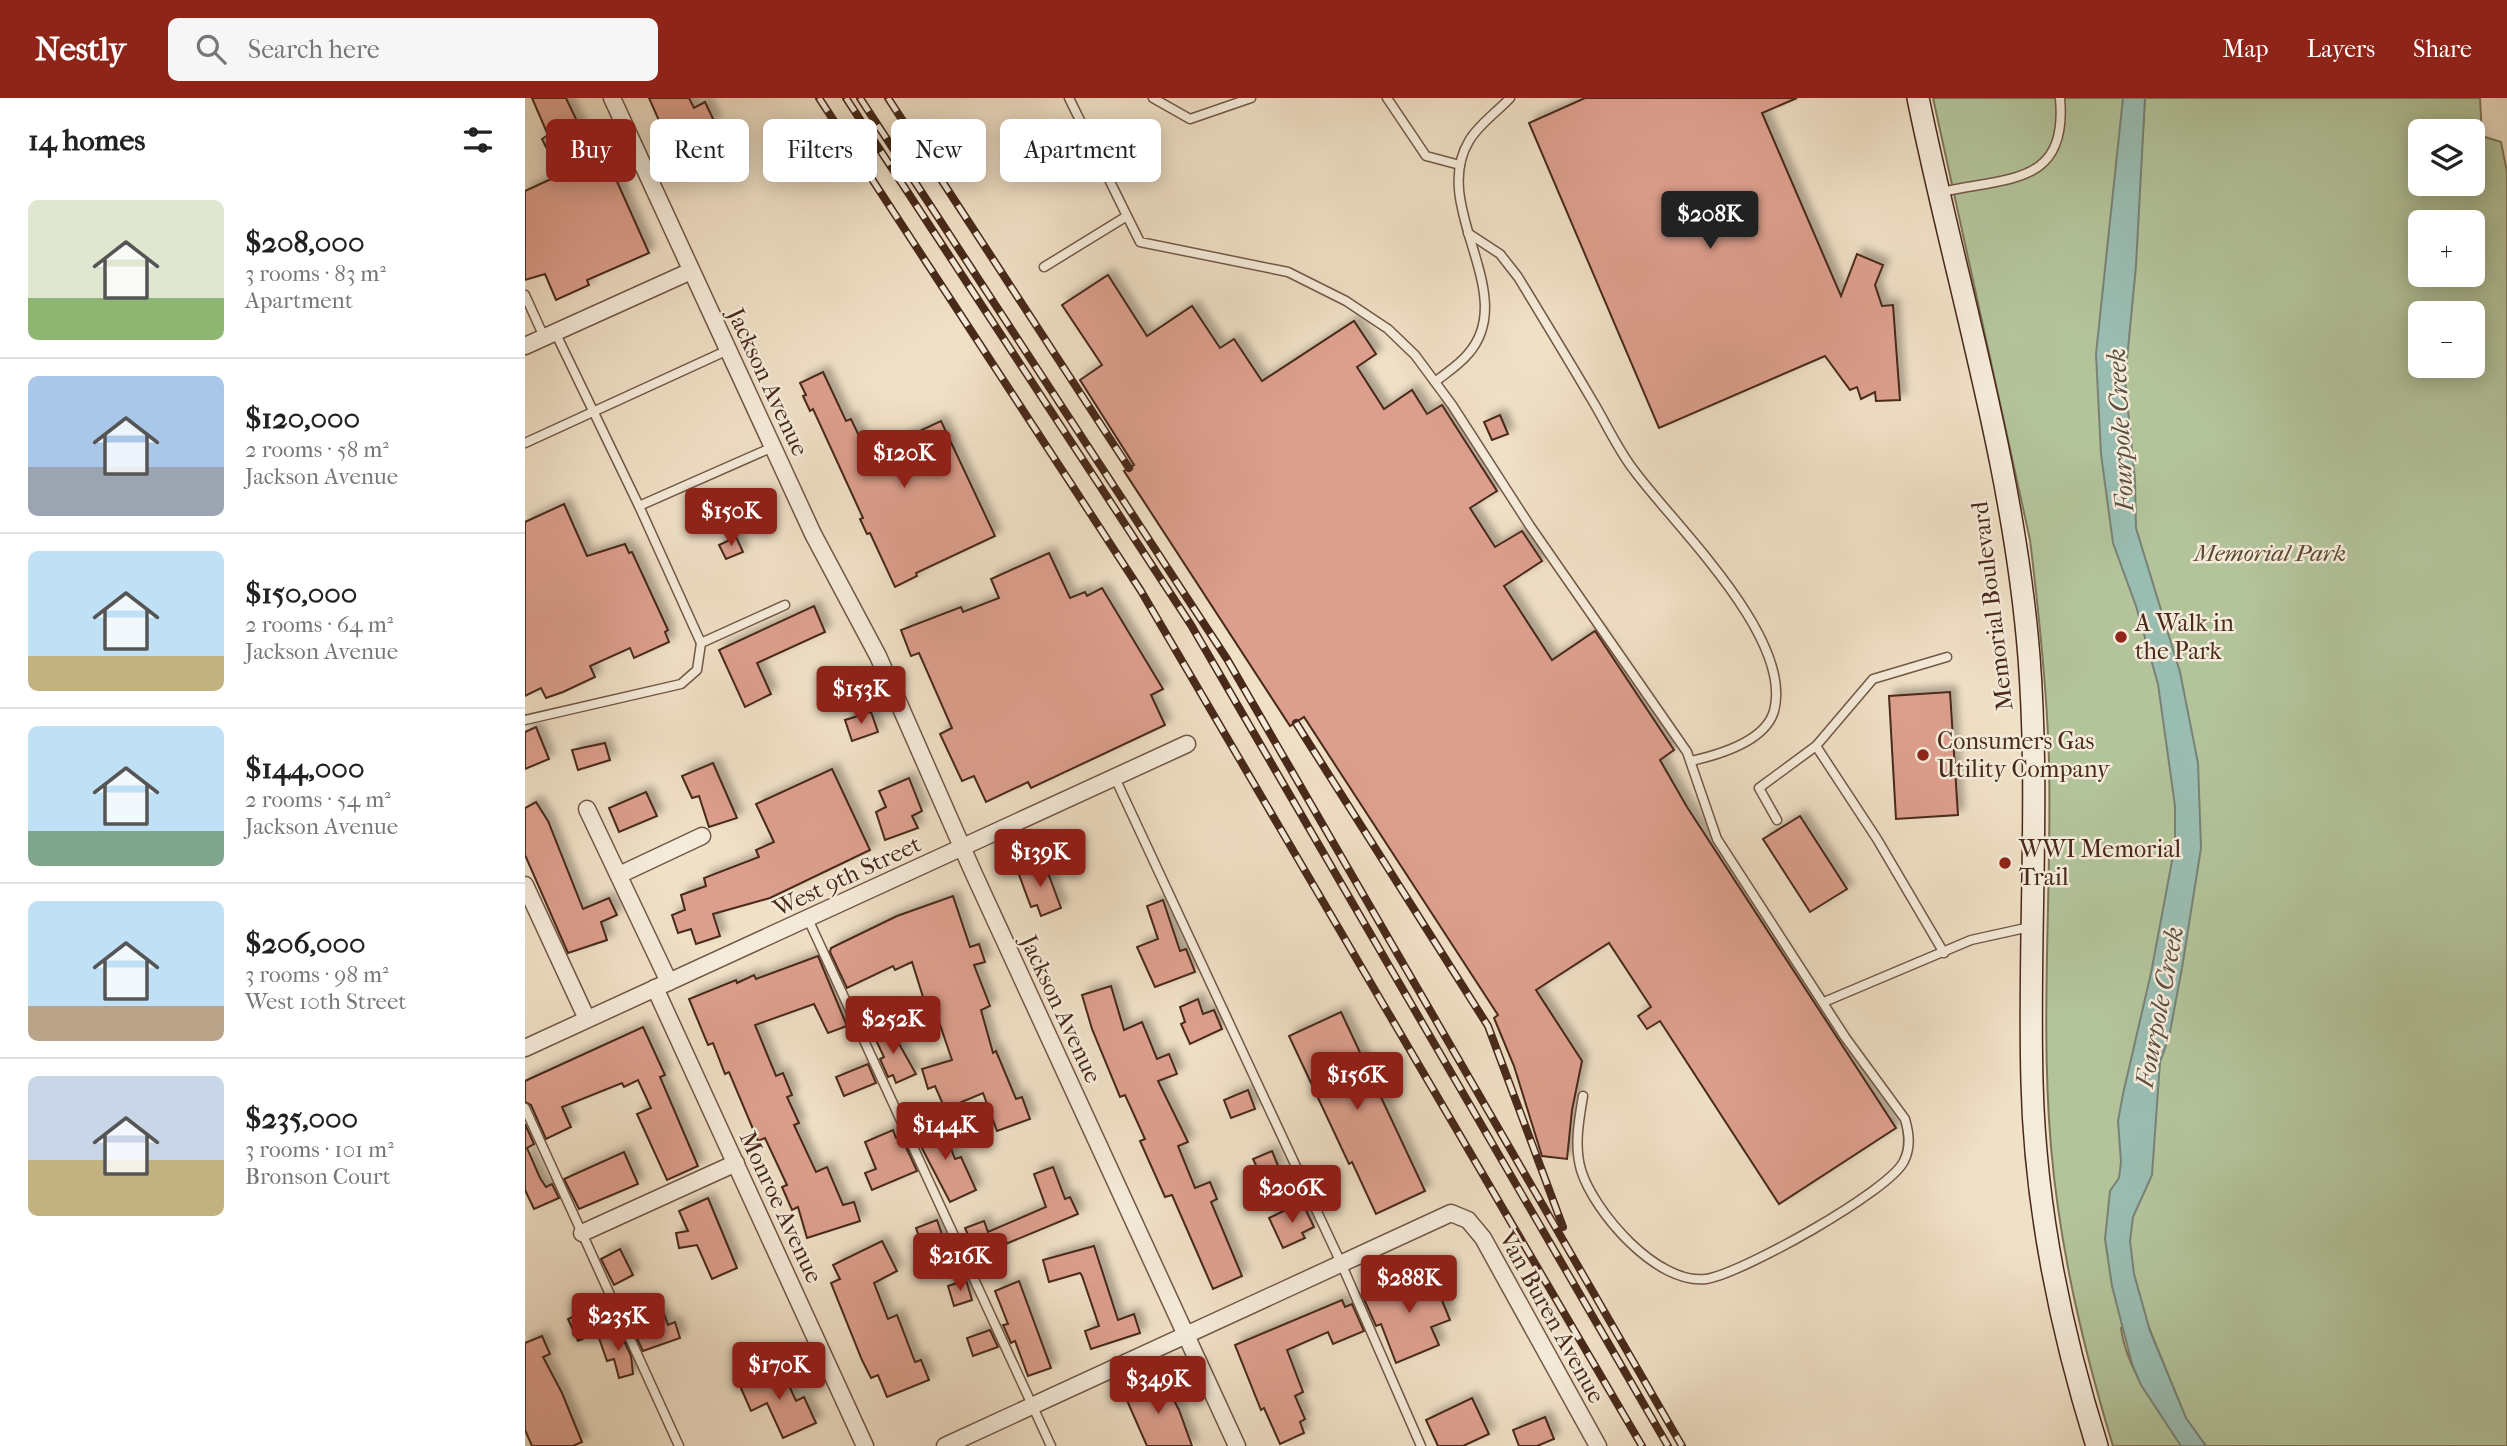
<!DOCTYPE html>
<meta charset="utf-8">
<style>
body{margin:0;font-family:"IM FELL French Canon",serif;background:#f6f6f6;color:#222;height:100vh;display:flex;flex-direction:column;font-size:26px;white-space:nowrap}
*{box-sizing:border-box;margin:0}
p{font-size:23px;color:#767676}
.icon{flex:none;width:38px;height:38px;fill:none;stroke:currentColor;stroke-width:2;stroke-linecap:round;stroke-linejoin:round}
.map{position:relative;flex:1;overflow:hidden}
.sheet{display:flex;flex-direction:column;background:#fff;width:525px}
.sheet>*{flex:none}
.hud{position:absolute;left:21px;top:21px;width:665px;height:63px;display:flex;gap:14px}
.tools{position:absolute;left:1883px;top:21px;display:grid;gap:14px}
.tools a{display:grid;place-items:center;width:77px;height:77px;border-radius:10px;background:#fff;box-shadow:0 4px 18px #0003;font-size:35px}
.price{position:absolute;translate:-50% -60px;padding:0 16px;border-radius:7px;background:#8f2418;color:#fff;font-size:23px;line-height:46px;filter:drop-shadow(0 2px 4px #0008)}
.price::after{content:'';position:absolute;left:50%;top:42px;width:21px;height:16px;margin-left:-10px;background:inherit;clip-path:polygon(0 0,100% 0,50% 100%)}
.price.on{background:#222;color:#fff}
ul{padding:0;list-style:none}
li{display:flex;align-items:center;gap:21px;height:175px;padding:0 28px}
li+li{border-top:2px solid #e0e0e0}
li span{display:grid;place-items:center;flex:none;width:196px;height:140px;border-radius:10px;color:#555}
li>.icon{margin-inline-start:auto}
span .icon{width:84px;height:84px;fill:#fffc;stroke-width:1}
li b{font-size:30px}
h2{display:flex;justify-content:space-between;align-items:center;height:84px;padding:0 28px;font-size:30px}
.pill{padding:0 24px;border-radius:10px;background:#fff;box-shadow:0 4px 18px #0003;font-size:24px;line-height:63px}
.pill.on{background:#8f2418;color:#fff}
header{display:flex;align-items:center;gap:42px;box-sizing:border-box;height:98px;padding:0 35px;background:#8f2418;color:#fff}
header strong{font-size:33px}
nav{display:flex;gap:38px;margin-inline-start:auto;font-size:24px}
.search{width:490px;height:63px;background:#f6f6f6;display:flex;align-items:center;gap:18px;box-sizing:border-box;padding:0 24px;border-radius:10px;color:#767676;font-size:26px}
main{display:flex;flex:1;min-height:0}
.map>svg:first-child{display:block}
.green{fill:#b3c39a;stroke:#7e765a;stroke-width:2;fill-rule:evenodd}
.water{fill:#9abdb2;stroke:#798275;stroke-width:2}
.building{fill:#dd9f8d;stroke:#48291a;stroke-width:2;filter:url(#shadow)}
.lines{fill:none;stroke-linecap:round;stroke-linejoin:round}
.lane-casing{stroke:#725745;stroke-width:11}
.street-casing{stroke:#725745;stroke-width:19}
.secondary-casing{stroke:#48291a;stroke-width:24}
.lane{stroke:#f5ebda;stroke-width:8}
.street{stroke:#f5ebda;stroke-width:16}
.secondary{stroke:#f5ebda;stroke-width:21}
.rail-casing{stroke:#48291a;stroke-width:8}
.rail{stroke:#f5ebda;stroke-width:5;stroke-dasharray:16;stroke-linecap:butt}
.poi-dot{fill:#8f2418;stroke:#f5ebda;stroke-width:2.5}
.labels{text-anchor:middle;stroke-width:5;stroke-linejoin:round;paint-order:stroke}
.street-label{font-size:24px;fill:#48291a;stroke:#f5ebda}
.park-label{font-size:24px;font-style:italic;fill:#5d4834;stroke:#f5ebda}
.poi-label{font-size:24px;fill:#48291a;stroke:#f5ebda;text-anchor:start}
.water-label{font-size:26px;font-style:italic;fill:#5c4e40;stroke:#f5ebda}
</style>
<header>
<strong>Nestly</strong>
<div class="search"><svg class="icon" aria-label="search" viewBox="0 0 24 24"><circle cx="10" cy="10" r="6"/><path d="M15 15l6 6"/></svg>Search here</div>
<nav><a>Map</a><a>Layers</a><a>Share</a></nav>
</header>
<main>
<section class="sheet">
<h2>14 homes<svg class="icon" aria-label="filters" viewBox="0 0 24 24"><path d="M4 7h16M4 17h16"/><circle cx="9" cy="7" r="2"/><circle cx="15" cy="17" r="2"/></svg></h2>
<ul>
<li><span style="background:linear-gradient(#dfe7d0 70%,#8fb573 0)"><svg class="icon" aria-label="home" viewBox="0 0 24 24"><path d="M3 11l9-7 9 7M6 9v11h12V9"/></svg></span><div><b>$208,000</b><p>3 rooms · 83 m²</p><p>Apartment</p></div></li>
<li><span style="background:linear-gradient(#a9c7e8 65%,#9aa5b1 0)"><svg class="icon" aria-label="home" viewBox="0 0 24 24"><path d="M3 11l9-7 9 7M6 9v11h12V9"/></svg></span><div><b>$120,000</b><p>2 rooms · 58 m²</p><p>Jackson Avenue</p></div></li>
<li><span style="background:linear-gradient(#bfe0f5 75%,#c2b280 0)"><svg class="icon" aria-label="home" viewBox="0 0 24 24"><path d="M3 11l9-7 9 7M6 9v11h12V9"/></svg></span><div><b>$150,000</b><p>2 rooms · 64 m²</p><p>Jackson Avenue</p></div></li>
<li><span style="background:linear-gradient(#bfe0f5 75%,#7fa58c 0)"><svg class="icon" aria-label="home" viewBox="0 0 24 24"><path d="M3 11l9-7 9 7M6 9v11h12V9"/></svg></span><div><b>$144,000</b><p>2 rooms · 54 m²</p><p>Jackson Avenue</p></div></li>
<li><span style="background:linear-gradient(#bfe0f5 75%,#b9a48a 0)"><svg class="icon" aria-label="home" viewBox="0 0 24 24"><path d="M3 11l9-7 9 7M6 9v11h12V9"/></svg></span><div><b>$206,000</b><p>3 rooms · 98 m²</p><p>West 10th Street</p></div></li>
<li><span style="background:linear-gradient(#c9d6e8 60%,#c2b280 0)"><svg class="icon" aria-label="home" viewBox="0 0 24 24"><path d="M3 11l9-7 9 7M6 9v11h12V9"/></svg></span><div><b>$235,000</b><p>3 rooms · 101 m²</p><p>Bronson Court</p></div></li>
</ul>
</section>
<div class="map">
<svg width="1982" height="1348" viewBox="0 0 1982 1348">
<defs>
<filter id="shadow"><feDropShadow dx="6" dy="-6" stdDeviation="3.5" flood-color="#0004"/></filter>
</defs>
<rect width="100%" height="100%" fill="#f0e0c6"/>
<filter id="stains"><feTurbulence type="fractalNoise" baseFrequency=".00286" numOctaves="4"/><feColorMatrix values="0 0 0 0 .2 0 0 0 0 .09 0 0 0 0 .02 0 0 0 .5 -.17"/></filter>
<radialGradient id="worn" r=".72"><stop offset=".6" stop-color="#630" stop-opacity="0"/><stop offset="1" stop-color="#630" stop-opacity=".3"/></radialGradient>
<path class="green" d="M1408 0H1616L1614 91 1620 0H1955L1957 38 1976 44 1982 74V1348H1681L1661 1321 1622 1225 1596 1230C1602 1274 1634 1314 1662 1348H1588C1558 1249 1535 1152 1526 1049 1515 921 1527 791 1524 663 1522 589 1514 516 1505 442ZM1895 33H1948V86H1895ZM1895 124H1948V177H1895ZM1895 215H1948V268H1895Z"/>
<path class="water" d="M1598 0H1620L1611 168 1600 282 1610 382 1611 430 1655 574 1673 665 1676 750 1657 870 1644 939 1635 964 1627 1077 1608 1119 1605 1143 1609 1176 1625 1233 1661 1320 1681 1348H1656L1616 1287 1607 1266 1587 1188 1580 1141 1585 1093 1594 1080 1596 1064 1593 1023 1598 996 1626 875 1650 747V708L1633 586 1611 508 1588 445 1576 356 1571 256Z"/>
<g class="building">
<path d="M7 0H41L66 53 73 50 86 81 90 79 124 155 62 182 64 187 31 202 20 176 0 182V93L35 77 17 41 23 37Z"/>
<path d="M124 0H164L169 10 180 4 190 25 143 43Z"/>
<path d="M1060 0H1272L1237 15 1316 198 1332 156 1358 167 1350 187 1357 208 1368 207 1375 302 1351 303 1350 294 1336 301 1332 289 1325 292 1300 258 1134 330 1004 25Z"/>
<path d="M583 177 622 238 667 208 695 250 709 241 737 283 829 223 851 256 832 269 859 311 887 292 902 316 917 307 972 393 945 410 970 449 997 433 1017 463 979 488 1027 562 1070 533 1149 652 1135 662 1162 709 1371 1030 1254 1106 1135 923 1122 931 1113 918 1126 909 1084 845 1011 892 1057 963 1047 1012 1042 1061 1017 1058 989 968 969 920 973 917 779 619 765 628 599 373 609 367 555 282 577 267 537 207Z"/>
<path d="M298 274 321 323 326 321 343 357 416 323 470 438 391 475 392 478 370 489 345 435 342 436 335 421 338 420 288 311 285 313 278 298 281 297 275 285Z"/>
<path d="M975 317 983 336 967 342 959 324Z"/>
<path d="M39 406 62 458 100 446 104 455 107 454 143 532 140 534 144 544 109 560 105 550 65 568 70 579 38 594 21 600 16 590 0 598V424Z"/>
<path d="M211 439 218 454 201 461 194 447Z"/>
<path d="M524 455 545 500 560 494 562 498 577 490 638 591 626 597 640 627 506 690 503 684 461 704 449 678 437 683 415 636 427 630 394 555 386 558 376 532 436 509 438 514 474 500 466 481Z"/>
<path d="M289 508 300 534 232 565 246 596 220 609 194 552Z"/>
<path d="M1425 594 1433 717 1371 721 1364 598Z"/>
<path d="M346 614 353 634 327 643 320 622Z"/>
<path d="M11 629 24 661 0 671V634Z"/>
<path d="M80 645 85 662 53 672 47 652Z"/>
<path d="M188 665 212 720 184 729 174 698 167 700 157 678Z"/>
<path d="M307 671 345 752 245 800 188 816 195 838 171 846 166 831 153 835 147 817 160 812 156 797 181 788 179 780 234 759 231 752 249 744 231 706Z"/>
<path d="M384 680 397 713 387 718 393 730 360 742 351 714 361 709 354 693Z"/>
<path d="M121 694 132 718 94 734 84 710Z"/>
<path d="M11 704 23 723 58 811 84 800 92 817 76 824 82 842 43 855 0 757V710Z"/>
<path d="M1275 718 1322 791 1285 814 1238 741Z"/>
<path d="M519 764 536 810 516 818 512 807 506 809 493 774Z"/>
<path d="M428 798 445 849 454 846 460 864 449 867 465 908 456 912 468 955 471 953 491 1001 497 999 505 1021 472 1033 458 995 420 1011 410 988 403 991 397 971 427 962 411 915 404 918 387 864 370 872 368 868 322 890 305 854 306 850 372 818Z"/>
<path d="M638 802 655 853 661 851 670 874 630 889 612 849 633 841 622 808Z"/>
<path d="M293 858 322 928 303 935 289 906 230 927 251 978 258 975 267 997 262 999 274 1025 269 1027 291 1074 302 1069 318 1107 329 1104 335 1123 282 1140 273 1109 267 1112 257 1089 262 1087 240 1040 233 1043 204 974 200 976 188 945 183 947 164 901 211 882 212 885 229 877 231 881Z"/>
<path d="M586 888 599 932 617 924 632 961 644 956 652 976 633 983 663 1044 653 1048 670 1090 685 1084 692 1101 686 1104 717 1178 688 1191 647 1097 640 1099 615 1043 620 1041 600 997 595 999 567 931 557 897Z"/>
<path d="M673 901 678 916 689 912 697 931 665 946 656 926 660 924 655 909Z"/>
<path d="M816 914 900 1093 851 1116 827 1064 824 1066 764 938Z"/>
<path d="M364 928 391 976 371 985 368 977 363 979 355 961 359 959 348 936Z"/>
<path d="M118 929 140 977 135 979 173 1068 142 1082 112 1016 126 1010 113 982 99 989 97 985 37 1009 46 1029 21 1041 6 1007 0 1004V983Z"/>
<path d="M343 966 351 985 319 998 311 979Z"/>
<path d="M723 992 730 1011 706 1020 699 1002Z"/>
<path d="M415 1023 430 1061 436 1059 451 1092 425 1104 388 1033Z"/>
<path d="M0 1026 9 1046 2 1050 15 1080 21 1089 27 1086 34 1100 9 1111 0 1092Z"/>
<path d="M368 1032 371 1040 376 1038 392 1073 347 1092 340 1075 351 1071 340 1044Z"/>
<path d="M747 1053 754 1070 736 1078 728 1061Z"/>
<path d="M99 1054 113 1086 54 1111 39 1081Z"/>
<path d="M528 1069 540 1101 545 1099 553 1116 452 1158 440 1130 459 1123 463 1134 521 1109 509 1076Z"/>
<path d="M183 1100 212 1170 187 1181 172 1147 154 1150 151 1135 163 1133 154 1113Z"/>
<path d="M777 1104 789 1129 777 1135 780 1140 758 1150 744 1120Z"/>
<path d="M412 1122 422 1151 401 1158 391 1130Z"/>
<path d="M357 1143 372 1173 349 1185 363 1221 372 1217 390 1264 396 1262 404 1282 362 1299 353 1277 346 1280 337 1262 306 1185 315 1181 308 1167Z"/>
<path d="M569 1148 593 1222 609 1216 615 1235 566 1251 560 1233 574 1228 557 1178 555 1175 524 1184 518 1162Z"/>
<path d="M95 1151 108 1177 89 1187 76 1161Z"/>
<path d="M905 1173 925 1222 906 1229 914 1247 871 1265 856 1226 851 1228 839 1201Z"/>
<path d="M441 1182 447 1202 429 1208 423 1188Z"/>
<path d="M494 1183 526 1270 503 1278 490 1243 486 1245 478 1227 483 1226 470 1193Z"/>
<path d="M817 1202 820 1209 827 1206 839 1233 808 1246 803 1234 762 1252 778 1294 770 1298 780 1321 775 1324 779 1335 755 1346 739 1310 736 1312 710 1247Z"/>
<path d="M74 1207 84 1229 53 1243 43 1221Z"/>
<path d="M139 1216 143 1227 150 1224 155 1240 118 1253 106 1228Z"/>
<path d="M94 1232 106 1258 108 1276 94 1280 89 1261 82 1263 74 1240Z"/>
<path d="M465 1232 473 1249 448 1258 442 1240Z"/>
<path d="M17 1238 25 1256 18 1259 37 1295 57 1344 48 1348H7L0 1332V1245Z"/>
<path d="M256 1270 271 1303 279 1299 291 1325 258 1340 242 1305 226 1313 215 1288Z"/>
<path d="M638 1281 654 1312 667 1348H622L600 1298Z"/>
<path d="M947 1300 964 1336 938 1348H913L901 1322Z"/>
<path d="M1020 1319 1029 1341 1012 1348H994L988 1332Z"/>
</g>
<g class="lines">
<g class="lane-casing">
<g id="lane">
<path d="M628 0 665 21 726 0"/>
<path d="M862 0 901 58 935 67"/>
<path d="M1416 94C1483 79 1543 88 1535 0"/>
<path d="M602 118 615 144 763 174 821 203 863 231 890 257 927 307 1005 428 1162 654 1192 741 1320 939 1380 1021C1384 1035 1386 1049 1379 1063 1365 1093 1216 1176 1181 1181 1132 1187 1069 1114 1056 1072 1049 1048 1054 1022 1058 998"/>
<path d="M943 135 975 156 993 179C1018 220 1043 261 1067 302 1081 325 1092 350 1108 371 1147 425 1269 539 1249 613 1240 644 1193 657 1166 663"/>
<path d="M519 169 602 118 544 0"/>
<path d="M0 197 19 239"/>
<path d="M30 234 114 408 176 545 260 507"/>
<path d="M910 284C921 275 934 267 943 256 996 196 904 109 944 43 953 27 973 13 985 0"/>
<path d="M0 345 203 252"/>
<path d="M114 408 248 349"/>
<path d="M0 622 156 586 172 572 176 545"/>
<path d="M1291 648 1348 581 1422 559"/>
<path d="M590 680 816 1165 896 1348"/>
<path d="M1252 722 1234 690 1291 648 1352 741 1419 855"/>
<path d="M283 821 526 1348"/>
<path d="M1299 904 1446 842 1505 829"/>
<path d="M0 1010 154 1348"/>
</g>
</g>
<g class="street-casing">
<g id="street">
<path d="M87 0 288 436 353 558 448 774 712 1348"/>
<path d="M0 248 166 173"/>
<path d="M62 711 144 884"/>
<path d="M94 777 177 738"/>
<path d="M0 787 62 921"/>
<path d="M130 890 340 1348"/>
<path d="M0 950 662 646"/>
<path d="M57 1135 211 1065"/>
<path d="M420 1348 926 1115 943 1122 958 1140 1073 1348"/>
</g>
</g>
<g class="secondary-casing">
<path id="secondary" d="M1393 0C1431 185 1489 369 1504 559 1515 701 1503 842 1507 984 1510 1109 1535 1230 1572 1348"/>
</g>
<use href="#lane" class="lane"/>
<use href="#street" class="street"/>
<use href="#secondary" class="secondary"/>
<g class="rail-casing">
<g id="rail">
<path d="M294 0 616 493 1117 1348"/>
<path d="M321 0 666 527 1143 1348"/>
<path d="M335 0 702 561 1157 1348"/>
<path d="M363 0 604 370"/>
<path d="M771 625 963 928 1038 1129"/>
</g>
</g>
<use href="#rail" class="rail"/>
</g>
<g class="poi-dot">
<circle cx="1596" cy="539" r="7"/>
<circle cx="1398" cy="657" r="7"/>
<circle cx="1480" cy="765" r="7"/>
</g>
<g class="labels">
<g class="street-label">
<text transform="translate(243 284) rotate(65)" y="8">Jackson Avenue</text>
<text transform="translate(1467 508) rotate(-97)" y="8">Memorial Boulevard</text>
<text transform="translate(322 778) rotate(-25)" y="8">West 9th Street</text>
<text transform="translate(536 911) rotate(65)" y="8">Jackson Avenue</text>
<text transform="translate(256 1109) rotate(65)" y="8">Monroe Avenue</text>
<text transform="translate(1027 1219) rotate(61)" y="8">Van Buren Avenue</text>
</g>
<g class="park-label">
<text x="1745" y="463">Memorial Park</text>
</g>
<g class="poi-label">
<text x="1610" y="533">A Walk in<tspan x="1610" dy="28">the Park</tspan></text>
<text x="1412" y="651">Consumers Gas<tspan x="1412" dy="28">Utility Company</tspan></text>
<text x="1494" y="759">WWI Memorial<tspan x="1494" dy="28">Trail</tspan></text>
</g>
<g class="water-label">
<text transform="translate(1595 332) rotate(-93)" y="9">Fourpole Creek</text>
<text transform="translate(1634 909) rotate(-79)" y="9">Fourpole Creek</text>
</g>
</g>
<rect width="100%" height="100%" filter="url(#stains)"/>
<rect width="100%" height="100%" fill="url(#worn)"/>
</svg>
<div class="tools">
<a><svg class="icon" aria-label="layers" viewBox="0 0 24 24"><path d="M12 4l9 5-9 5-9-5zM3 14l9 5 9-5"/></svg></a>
<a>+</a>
<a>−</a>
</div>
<b class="price on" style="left:1185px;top:153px">$208K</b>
<b class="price" style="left:379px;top:392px">$120K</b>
<b class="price" style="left:206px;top:450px">$150K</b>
<b class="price" style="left:336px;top:628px">$153K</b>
<b class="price" style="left:515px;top:791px">$139K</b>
<b class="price" style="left:368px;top:958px">$252K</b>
<b class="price" style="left:832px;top:1014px">$156K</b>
<b class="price" style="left:420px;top:1064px">$144K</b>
<b class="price" style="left:767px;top:1127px">$206K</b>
<b class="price" style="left:435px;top:1195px">$216K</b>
<b class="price" style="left:884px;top:1217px">$288K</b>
<b class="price" style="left:93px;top:1255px">$235K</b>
<b class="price" style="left:254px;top:1304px">$170K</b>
<b class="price" style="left:633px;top:1318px">$349K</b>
<div class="hud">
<a class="pill on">Buy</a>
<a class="pill">Rent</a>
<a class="pill">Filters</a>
<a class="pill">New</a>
<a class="pill">Apartment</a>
</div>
</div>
</main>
